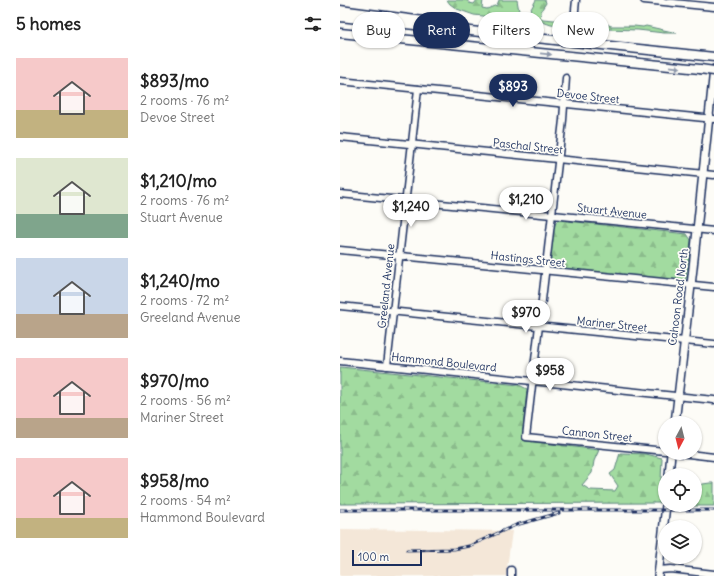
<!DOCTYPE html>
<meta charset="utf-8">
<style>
body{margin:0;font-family:Delius,sans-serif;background:#f2f2f2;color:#222;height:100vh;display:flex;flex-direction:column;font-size:15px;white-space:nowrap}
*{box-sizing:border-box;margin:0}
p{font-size:13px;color:#767676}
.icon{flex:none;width:22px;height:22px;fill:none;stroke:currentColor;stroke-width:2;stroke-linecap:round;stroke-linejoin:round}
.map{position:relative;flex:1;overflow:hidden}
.sheet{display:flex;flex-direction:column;background:#fff;width:340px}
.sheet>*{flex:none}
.guide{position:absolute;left:12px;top:12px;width:302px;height:36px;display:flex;gap:8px}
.needle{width:26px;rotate:187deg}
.tools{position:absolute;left:318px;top:416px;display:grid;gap:8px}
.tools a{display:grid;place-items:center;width:44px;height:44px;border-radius:50%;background:#fff;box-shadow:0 1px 3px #0004;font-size:20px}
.scale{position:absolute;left:12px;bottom:10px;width:70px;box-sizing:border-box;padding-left:4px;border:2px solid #1b2f5e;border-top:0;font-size:11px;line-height:14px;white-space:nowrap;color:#1b2f5e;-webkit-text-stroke:3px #fdfcf7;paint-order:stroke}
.price{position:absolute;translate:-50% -34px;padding:0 9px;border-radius:14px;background:#fff;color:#222;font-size:13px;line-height:26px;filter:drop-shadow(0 1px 2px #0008)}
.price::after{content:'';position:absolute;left:50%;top:24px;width:12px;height:9px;margin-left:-6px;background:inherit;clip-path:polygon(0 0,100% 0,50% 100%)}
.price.selected{background:#1b2f5e;color:#fff}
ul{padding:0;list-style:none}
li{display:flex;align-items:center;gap:12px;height:100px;padding:0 16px}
li span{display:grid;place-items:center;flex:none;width:112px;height:80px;border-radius:0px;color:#555}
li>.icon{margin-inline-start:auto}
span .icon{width:48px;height:48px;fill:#fffc;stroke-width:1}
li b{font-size:17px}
h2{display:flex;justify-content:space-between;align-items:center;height:48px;padding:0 16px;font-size:17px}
.tag{padding:0 14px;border-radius:18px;background:#fff;box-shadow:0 1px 3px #0004;font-size:14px;line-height:36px}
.tag.selected{background:#1b2f5e;color:#fff}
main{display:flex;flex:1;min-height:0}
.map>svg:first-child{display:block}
.built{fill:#f4e7d8}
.forest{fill:url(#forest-firs);stroke:#5e857f}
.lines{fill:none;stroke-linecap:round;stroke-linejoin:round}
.minor-casing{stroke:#1b2f5e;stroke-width:9}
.major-casing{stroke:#1b2f5e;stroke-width:10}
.highway-casing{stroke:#1b2f5e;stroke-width:11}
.minor{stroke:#fdfcf7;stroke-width:6}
.major{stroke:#fdfcf7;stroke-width:7}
.highway{stroke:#fdfcf7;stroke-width:8}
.rail-casing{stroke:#1b2f5e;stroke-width:3}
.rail{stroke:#fdfcf7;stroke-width:1.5;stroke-dasharray:4.5;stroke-linecap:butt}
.highway-bridge-casing{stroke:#1b2f5e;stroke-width:11;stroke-linecap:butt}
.highway-bridge{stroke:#fdfcf7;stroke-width:8}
.oneway{fill:#8c96aa}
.labels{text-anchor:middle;stroke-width:3.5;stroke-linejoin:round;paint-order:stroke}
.street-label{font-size:11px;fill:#1b2f5e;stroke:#fdfcf7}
</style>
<main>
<section class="sheet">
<h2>5 homes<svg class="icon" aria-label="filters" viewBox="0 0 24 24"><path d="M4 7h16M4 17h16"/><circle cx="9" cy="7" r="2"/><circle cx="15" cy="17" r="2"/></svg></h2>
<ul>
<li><span style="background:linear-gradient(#f6c9c9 65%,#c2b280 0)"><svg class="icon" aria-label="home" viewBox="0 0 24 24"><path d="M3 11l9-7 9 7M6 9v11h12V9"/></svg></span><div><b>$893/mo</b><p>2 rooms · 76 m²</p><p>Devoe Street</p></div></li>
<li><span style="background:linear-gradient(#dfe7d0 70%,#7fa58c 0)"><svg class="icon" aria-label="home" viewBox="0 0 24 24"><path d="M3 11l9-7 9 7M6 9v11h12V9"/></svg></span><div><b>$1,210/mo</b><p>2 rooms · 76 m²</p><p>Stuart Avenue</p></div></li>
<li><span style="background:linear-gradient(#c9d6e8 70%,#b9a48a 0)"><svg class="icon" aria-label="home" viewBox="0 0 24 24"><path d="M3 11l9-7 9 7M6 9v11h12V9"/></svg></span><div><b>$1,240/mo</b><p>2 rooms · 72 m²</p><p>Greeland Avenue</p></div></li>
<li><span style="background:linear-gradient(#f6c9c9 75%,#b9a48a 0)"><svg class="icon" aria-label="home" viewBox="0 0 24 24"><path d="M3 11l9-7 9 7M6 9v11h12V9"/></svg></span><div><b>$970/mo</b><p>2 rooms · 56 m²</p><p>Mariner Street</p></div></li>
<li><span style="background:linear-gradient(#f6c9c9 75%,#c2b280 0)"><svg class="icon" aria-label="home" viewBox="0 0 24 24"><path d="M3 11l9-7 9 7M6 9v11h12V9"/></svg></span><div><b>$958/mo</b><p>2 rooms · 54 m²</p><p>Hammond Boulevard</p></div></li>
</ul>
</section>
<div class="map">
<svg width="374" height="576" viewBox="0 0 374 576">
<defs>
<pattern id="forest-firs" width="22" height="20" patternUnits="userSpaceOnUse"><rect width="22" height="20" fill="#a2dba0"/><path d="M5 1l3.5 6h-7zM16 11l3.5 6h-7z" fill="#8bbc8c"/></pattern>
</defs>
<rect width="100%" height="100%" fill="#fdfcf7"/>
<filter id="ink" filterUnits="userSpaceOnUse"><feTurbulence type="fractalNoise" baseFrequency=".025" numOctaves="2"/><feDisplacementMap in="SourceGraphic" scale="8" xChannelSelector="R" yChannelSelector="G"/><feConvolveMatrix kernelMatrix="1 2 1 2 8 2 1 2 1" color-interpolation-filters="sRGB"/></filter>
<g filter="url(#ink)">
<path class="built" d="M0 529 172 531 166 576H0Z"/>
<g class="forest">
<path d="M107 0H127L129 3 134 4 137 0H143L142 8 147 9 157 5 159 0H177L179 11 180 13H187L191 9 196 0H205L206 3 202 9 200 17 203 19 225 21 232 23 243 20 251 21 258 20 271 26H294L303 27 306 26 337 33H324L298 30 266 29 250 25 238 27H230L211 25 194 19 161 18 134 15 117 9 110 4Z"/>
<path d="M218 220 347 234 351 240 346 279 343 282 212 267 210 264C211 253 211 226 218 220Z"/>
<path d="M0 367 179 385 187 389 182 439 186 441 259 450 254 461 252 473 242 485 250 490 275 491 278 486 270 474 275 470 280 453 306 454 322 458C321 473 321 488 320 503L0 504Z"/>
<path d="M370 483H374V506H340L355 505V490L363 484Z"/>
</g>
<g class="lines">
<g class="minor-casing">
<g id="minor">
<path d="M304 0 374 7"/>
<path d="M234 20 236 0"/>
<path d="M226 78 223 120 186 437 325 451"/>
<path d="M0 81 374 119"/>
<path d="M0 137 374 175"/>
<path d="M0 194 374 231"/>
<path d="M0 250 374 287"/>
<path d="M0 306 374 344"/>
<path d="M0 361 374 400"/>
<path d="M47 366 78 89"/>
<path d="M340 453 374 457"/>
<path d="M319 570 331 569 374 574"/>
<path d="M171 576V570"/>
</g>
</g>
<g class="major-casing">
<g id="major">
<path d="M335 423 353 268 374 69"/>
<path d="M329 475 331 453"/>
<path d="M318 576 326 505"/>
</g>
</g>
<g class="highway-casing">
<g id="highway">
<path d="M0 10 84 21"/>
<path d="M0 17 374 57"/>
<path d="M0 33 360 69"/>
</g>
</g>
<use href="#minor" class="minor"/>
<use href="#major" class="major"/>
<use href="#highway" class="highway"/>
<g class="rail-casing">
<g id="rail">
<path d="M0 510H374"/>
<path d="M67 550 114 549 129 546 176 525 219 513"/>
</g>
</g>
<use href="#rail" class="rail"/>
<g class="highway-bridge-casing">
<path id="highway-bridge" d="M360 69 374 71"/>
</g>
<use href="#highway-bridge" class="highway-bridge"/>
</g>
<defs><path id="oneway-solid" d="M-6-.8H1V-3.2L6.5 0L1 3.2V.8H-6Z"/></defs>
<g class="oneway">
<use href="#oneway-solid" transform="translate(206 54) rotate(6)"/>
<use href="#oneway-solid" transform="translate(335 67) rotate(6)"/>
</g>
</g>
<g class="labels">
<g class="street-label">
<text transform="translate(248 96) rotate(6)" y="4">Devoe Street</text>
<text transform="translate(188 146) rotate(6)" y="4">Paschal Street</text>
<text transform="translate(272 211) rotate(6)" y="4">Stuart Avenue</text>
<text transform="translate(188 259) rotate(6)" y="4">Hastings Street</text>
<text transform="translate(46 286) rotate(-84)" y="4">Greeland Avenue</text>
<text transform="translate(338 297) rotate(-83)" y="4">Cahoon Road North</text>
<text transform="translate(272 324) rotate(6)" y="4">Mariner Street</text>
<text transform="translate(104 362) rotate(6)" y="4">Hammond Boulevard</text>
<text transform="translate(257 434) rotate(6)" y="4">Cannon Street</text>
</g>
</g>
</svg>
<div class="tools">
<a><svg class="needle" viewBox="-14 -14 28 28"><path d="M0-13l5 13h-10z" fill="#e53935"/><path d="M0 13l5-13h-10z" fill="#767676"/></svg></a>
<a><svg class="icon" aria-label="locate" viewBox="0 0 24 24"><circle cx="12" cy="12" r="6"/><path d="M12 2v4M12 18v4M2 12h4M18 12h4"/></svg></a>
<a><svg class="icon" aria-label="layers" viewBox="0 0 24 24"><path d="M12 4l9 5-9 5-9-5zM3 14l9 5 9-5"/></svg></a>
</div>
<div class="scale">100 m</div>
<b class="price selected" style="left:173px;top:108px">$893</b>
<b class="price" style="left:186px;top:221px">$1,210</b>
<b class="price" style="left:71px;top:228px">$1,240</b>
<b class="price" style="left:186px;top:334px">$970</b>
<b class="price" style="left:210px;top:392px">$958</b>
<div class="guide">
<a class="tag">Buy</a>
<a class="tag selected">Rent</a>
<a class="tag">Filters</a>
<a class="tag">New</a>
</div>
</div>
</main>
